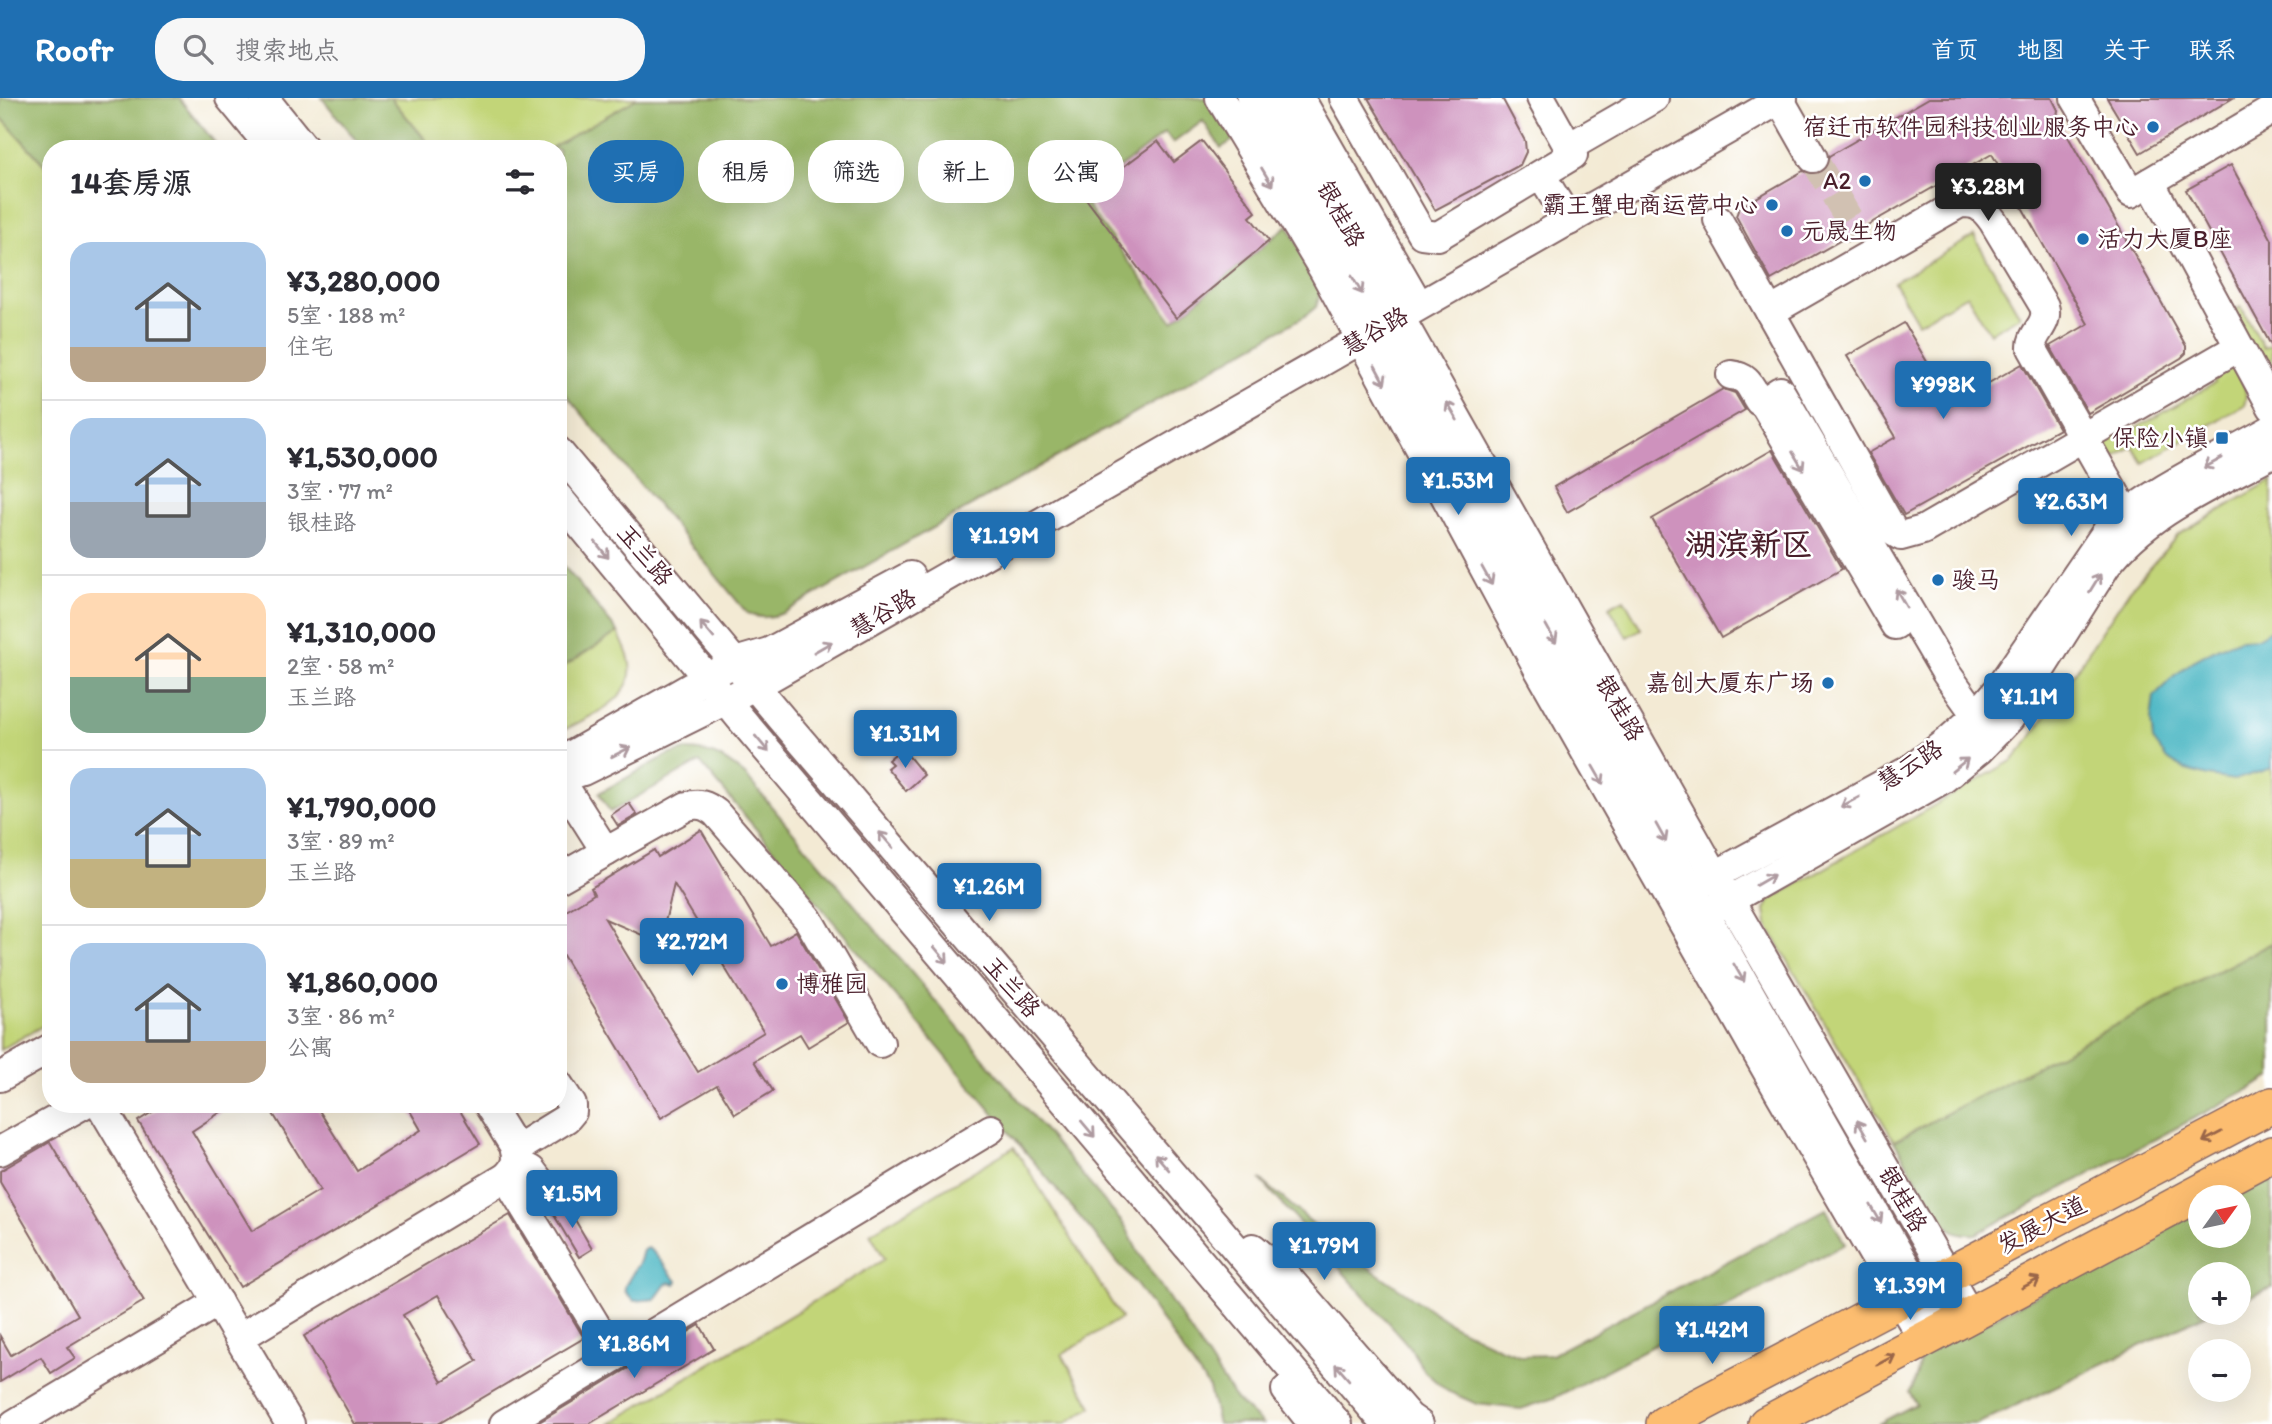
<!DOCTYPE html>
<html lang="zh">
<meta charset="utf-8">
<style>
body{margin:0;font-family:Itim,"LXGW WenKai TC",sans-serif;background:#f7f7f7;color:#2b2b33;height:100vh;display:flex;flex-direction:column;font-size:26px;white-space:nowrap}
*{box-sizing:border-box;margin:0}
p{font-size:23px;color:#7c7c81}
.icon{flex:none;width:38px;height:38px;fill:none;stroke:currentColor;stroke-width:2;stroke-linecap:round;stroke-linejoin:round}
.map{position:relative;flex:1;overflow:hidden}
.sheet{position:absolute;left:42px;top:42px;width:525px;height:973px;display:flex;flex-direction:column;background:#fff;border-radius:28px;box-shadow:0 7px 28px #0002}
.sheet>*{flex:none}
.banner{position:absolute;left:588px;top:42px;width:665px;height:63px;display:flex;gap:14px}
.needle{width:46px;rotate:57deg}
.buttons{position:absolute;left:2188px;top:1087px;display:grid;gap:14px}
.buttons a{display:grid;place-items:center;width:63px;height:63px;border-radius:50%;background:#fff;box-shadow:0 7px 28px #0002;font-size:35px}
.price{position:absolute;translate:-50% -60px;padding:0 16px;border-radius:7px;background:#1f6fb2;color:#fff;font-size:23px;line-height:46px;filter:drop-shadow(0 2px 4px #0008)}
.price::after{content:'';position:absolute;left:50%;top:42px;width:21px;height:16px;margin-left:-10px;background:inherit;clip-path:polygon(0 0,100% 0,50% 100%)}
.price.selected{background:#222;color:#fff}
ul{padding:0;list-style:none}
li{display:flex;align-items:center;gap:21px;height:175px;padding:0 28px}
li+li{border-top:2px solid #e1e1e2}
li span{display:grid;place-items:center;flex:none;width:196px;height:140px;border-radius:21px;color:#555}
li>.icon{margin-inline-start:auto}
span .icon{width:84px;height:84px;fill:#fffc;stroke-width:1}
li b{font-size:30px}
h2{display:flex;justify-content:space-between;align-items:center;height:84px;padding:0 28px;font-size:30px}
.tag{padding:0 24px;border-radius:28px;background:#fff;box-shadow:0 7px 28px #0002;font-size:24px;line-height:63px}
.tag.selected{background:#1f6fb2;color:#fff}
header{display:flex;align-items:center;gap:42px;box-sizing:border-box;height:98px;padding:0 35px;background:#1f6fb2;color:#fff}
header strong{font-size:33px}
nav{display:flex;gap:38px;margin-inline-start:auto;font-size:24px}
.search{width:490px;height:63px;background:#f7f7f7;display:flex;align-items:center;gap:18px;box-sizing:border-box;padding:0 24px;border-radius:28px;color:#7c7c81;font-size:26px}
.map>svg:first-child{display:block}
.green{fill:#c2d578;stroke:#867a52;stroke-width:2}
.forest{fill:#99b668;stroke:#726a4a;stroke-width:2}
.water{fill:#48b6c3;stroke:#496a77;stroke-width:2}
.building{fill:#ce92bd;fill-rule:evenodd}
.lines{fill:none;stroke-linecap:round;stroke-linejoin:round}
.minor-tunnel{stroke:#d1c1b2;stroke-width:28;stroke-dasharray:28 14;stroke-linecap:butt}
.minor-casing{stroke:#856666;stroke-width:32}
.major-casing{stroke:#856666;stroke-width:38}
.minor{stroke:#fff;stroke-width:28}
.major{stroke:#fcbd6f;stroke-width:35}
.oneway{stroke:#ae9aa0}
.oneway2{stroke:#9a664a}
.poi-dot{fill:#1f6fb2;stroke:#fff;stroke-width:2.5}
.labels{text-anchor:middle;stroke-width:5;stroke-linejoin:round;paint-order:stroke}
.poi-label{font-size:24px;fill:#4a1f2b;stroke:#fff;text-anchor:end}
.street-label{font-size:24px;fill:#4a1f2b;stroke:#fff}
.district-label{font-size:32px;font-weight:bold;fill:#4a1f2b;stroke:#fff}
</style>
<header>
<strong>Roofr</strong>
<div class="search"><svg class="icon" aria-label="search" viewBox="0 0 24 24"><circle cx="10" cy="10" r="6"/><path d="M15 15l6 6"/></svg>搜索地点</div>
<nav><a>首页</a><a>地图</a><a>关于</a><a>联系</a></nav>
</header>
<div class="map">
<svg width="2272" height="1326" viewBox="0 0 2272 1326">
<rect width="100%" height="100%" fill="#fff"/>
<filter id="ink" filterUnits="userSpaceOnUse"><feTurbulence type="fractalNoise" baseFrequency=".0143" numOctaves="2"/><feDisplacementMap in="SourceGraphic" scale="14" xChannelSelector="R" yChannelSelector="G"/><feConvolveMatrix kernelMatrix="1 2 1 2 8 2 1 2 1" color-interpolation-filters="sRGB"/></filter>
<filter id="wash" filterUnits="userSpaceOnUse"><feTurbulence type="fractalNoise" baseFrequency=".00686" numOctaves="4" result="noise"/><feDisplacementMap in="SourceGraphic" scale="28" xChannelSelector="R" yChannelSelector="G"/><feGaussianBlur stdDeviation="1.57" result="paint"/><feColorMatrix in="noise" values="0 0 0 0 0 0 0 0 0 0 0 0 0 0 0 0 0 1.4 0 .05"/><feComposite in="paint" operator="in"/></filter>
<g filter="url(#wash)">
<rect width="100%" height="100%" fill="#f3ead4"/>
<g class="green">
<path d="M391 0H638L549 51H433Z"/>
<path d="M0 18 51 74V923L0 952Z"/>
<path d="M1974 138 2020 218 1990 235 1967 197 1918 225 1894 184Z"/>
<path d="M2241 209 2264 250 2272 246V277L2266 276 2231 214Z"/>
<path d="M2229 262C2238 276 2251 291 2244 307L2143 365 2133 348 2108 363C2100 341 2103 339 2121 327L2127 335 2215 285 2209 274Z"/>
<path d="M2272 382V979L1976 1136C1959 1137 1951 1133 1940 1121L1767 827 1765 812 1770 802 2013 662 2026 647 2129 493 2178 437Z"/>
<path d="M1624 501 1641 531 1627 539 1609 509Z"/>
<path d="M618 534C622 544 629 556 630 566 635 604 585 620 558 635V572Z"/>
<path d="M1014 1049 1121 1220 1062 1256 1092 1309 1064 1326H609L885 1161 870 1135Z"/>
</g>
<g class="forest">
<path d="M0 0H179L220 51H51V74L0 18Z"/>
<path d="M322 0H391L433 51H363Z"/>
<path d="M638 0H1211L1235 41 1221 50 1203 23 1173 45 1165 35 1081 99 1173 223 1288 127 1321 193 1316 209 1305 218 783 515C769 520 761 521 747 515L558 287V51H549Z"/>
<path d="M558 461 618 534 558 572Z"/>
<path d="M686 652C713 652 725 661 745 677L1126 1129 1138 1154 1236 1302 1262 1326H1218L1209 1290 1136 1186 700 664 610 714 599 695 668 657Z"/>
<path d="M2272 845V979L1976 1136C1959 1137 1951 1133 1940 1121L1894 1043Z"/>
<path d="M2272 1073V1190L2238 1203V1176H2200V1214L2209 1215 1977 1326H1878L1916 1306 1909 1294 1913 1289 1922 1258 2200 1111V1138H2238V1099H2223Z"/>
<path d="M1260 1081 1349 1156 1454 1228 1499 1250 1522 1258 1551 1257 1826 1111 1845 1146 1554 1300 1521 1311 1477 1306 1447 1293 1425 1274 1409 1248Z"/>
</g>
<g class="water">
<path d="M2272 531V670L2234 682 2208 678 2186 672 2167 661 2153 642 2151 622 2154 598 2172 580 2193 563 2219 549 2241 541 2257 540Z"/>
<path d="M648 1150 654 1155 677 1183 675 1186 670 1184 666 1186 655 1201 634 1203 625 1193V1188L640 1163 643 1152Z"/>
</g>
<g id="blocks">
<g class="building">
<path d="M1368 0H1502L1525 43 1526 54 1520 67 1435 112Z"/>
<path d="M1929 0H2052L2058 12 2057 19 2186 248V255L2181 260 2088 315 2050 248 2088 226 1992 56 1771 182 1736 118 1739 110 1803 73 1812 77 1822 74 1828 68 1829 58Z"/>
<path d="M2107 0H2233L2140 55Z"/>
<path d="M1158 43 1174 64 1202 43 1256 114 1250 119 1269 143 1176 220 1084 98Z"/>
<path d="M2231 67 2272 142V249L2186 92Z"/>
<path d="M1904 225 1952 306 2022 266 2059 331 1904 417 1868 355 1896 339 1847 258Z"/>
<path d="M1723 291 1735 295 1745 312 1567 414 1554 389Z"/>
<path d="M1772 352 1842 471 1721 540 1652 421Z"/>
<path d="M902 650 924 677 906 693 887 670 892 666 888 662Z"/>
<path d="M629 705 637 717 618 728 611 717Z"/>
<path d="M701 732 771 848 796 833 849 924 808 949 800 936 754 963 773 993 735 1016 717 987 661 1020 558 849V818L594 796 591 790 654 752 658 759ZM674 786 764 934 698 974 605 821 642 837 665 824Z"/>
<path d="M165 1006H233L192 1033 252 1133 320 1092 267 1006H315L357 1073 421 1032 406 1006H456L480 1046 240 1189 138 1023Z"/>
<path d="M50 1044 144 1203 67 1249 75 1260 51 1275 41 1259 0 1284V1238L11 1257 78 1217 0 1084V1073Z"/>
<path d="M564 1103 592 1151 579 1159 551 1112 558 1110Z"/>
<path d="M510 1117 584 1240 438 1326H355L304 1238ZM438 1197 477 1263 442 1284 403 1217Z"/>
<path d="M700 1227 714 1251 589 1326H536Z"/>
</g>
</g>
</g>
<g filter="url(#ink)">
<use href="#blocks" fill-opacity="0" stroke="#856666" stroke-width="2"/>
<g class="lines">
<path class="minor-tunnel" d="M1813 60 1859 138"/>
<g class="minor-casing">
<g id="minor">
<path d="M230 0 272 51"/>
<path d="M264 0 305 51"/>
<path d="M1220 0 1324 173 1539 572 1779 994 1923 1242"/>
<path d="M1251 0 1374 217 1705 816 1942 1232"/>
<path d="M1276 0 1715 777 1970 1217"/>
<path d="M1300 0 1419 207"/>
<path d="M1344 0 1422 136 1438 138 1573 57 1541 0"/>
<path d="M2075 0 2131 95 2272 12"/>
<path d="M1780 2 1813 60"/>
<path d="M1569 49 1654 0"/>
<path d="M1541 77 1569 123"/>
<path d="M2150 84 2272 309"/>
<path d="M1718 122 1894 434 1901 438 1923 432 2239 249"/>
<path d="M1770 214 1960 105C1977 104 1983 109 1993 123L2044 208C2050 227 2031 234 2032 250L2126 415"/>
<path d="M1731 277C1749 279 1750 289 1759 303L1763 304 1780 293 1946 575 1986 631"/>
<path d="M1763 304 1895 527"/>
<path d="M558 353 783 622 1386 1326"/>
<path d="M558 399 741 621 1338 1326"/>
<path d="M558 665 735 564 769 554 910 478"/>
<path d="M559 680 606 754"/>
<path d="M558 681 583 673 755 588 1783 0"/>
<path d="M558 781 687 708C699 705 706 707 716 715L808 821 880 945"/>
<path d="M1699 786 1911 671 1949 642 1976 618 1997 593 2109 430C2154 391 2220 361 2272 331"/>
<path d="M1714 811 1943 681 1979 652 2010 620 2106 468C2147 414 2214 387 2272 355"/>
<path d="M0 979 51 950"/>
<path d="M100 1006 290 1326"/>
<path d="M515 1052 567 1020 572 1014V1007L558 986"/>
<path d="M0 1053 84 1006"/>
<path d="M516 1064 531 1072 549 1096"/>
<path d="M506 1079 615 1259"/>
<path d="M1253 1150 1287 1179 1409 1319 1419 1326"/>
<path d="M239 1240 506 1079C516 1070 518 1061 514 1048L488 1006"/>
<path d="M1286 1292 1313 1326"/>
<path d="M14 1326 218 1204"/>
<path d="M504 1326 991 1031"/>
</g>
</g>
<g class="major-casing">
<g id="major">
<path d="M1664 1326 2272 1007"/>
<path d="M1766 1326 2272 1056"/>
</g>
</g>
<use href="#minor" class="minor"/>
<use href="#major" class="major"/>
</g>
<defs><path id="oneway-shaft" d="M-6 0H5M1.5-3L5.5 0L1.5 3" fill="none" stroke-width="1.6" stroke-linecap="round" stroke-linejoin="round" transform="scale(1.75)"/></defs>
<g class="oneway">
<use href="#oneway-shaft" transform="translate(1267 79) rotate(59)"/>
<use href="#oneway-shaft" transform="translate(1357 187) rotate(60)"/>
<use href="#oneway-shaft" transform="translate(1380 277) rotate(62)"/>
<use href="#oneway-shaft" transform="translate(1452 313) rotate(-120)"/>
<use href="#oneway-shaft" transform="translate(1798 363) rotate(59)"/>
<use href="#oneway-shaft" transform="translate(2213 365) rotate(151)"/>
<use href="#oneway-shaft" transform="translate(602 452) rotate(51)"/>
<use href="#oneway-shaft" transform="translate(1487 478) rotate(61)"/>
<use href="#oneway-shaft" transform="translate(2095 485) rotate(-58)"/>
<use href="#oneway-shaft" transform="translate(1901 500) rotate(-120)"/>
<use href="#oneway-shaft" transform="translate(707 532) rotate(-130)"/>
<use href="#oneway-shaft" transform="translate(1551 536) rotate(61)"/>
<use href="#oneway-shaft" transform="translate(823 549) rotate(-30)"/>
<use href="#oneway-shaft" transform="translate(762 646) rotate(50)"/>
<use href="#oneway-shaft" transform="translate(621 654) rotate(-27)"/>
<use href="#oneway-shaft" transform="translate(1960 667) rotate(-39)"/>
<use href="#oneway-shaft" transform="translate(1598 677) rotate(60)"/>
<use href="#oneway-shaft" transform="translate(1850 704) rotate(152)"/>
<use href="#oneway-shaft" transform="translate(1661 735) rotate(61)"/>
<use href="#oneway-shaft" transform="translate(886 742) rotate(-131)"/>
<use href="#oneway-shaft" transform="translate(1765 782) rotate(-30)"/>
<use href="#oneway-shaft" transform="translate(941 857) rotate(50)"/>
<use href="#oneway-shaft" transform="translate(1739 875) rotate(60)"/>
<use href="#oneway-shaft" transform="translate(1088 1031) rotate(50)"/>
<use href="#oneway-shaft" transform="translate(1862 1031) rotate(-120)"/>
<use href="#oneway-shaft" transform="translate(1162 1064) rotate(-131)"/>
<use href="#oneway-shaft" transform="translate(1876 1116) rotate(60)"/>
<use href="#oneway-shaft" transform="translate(1342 1274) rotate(-131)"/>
</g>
<g class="oneway2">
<use href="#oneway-shaft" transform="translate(2212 1039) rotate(152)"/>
<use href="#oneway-shaft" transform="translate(2031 1185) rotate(-28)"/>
<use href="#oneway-shaft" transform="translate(1886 1262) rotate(-28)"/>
</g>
</g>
<g class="poi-dot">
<circle cx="2153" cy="29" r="7"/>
<circle cx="1865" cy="83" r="7"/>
<circle cx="1772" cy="107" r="7"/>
<circle cx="1787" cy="133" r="7"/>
<circle cx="2083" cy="141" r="7"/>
<rect x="2215" y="333" width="14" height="14" rx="3.5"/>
<circle cx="1938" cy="482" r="7"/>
<circle cx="1828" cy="585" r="7"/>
<circle cx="782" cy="886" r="7"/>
</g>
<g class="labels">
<g class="poi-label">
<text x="2139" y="37">宿迁市软件园科技创业服务中心</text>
<text x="1851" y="91">A2</text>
<text x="1758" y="115">霸王蟹电商运营中心</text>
<text x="1801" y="141" text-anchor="start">元晟生物</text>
<text x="2097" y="149" text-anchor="start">活力大厦B座</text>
<text x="2208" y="348">保险小镇</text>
<text x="1952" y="490" text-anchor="start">骏马</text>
<text x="1814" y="593">嘉创大厦东广场</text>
<text x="796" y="894" text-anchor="start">博雅园</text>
</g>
<g class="street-label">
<text transform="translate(1341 116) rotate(61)" y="8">银桂路</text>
<text transform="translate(1375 233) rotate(-30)" y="8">慧谷路</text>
<text transform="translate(645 457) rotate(50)" y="8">玉兰路</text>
<text transform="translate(883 515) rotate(-30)" y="8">慧谷路</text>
<text transform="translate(1620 610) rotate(60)" y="8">银桂路</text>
<text transform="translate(1910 667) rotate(-33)" y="8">慧云路</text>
<text transform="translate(1012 889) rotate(49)" y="8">玉兰路</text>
<text transform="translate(1903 1101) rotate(60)" y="8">银桂路</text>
<text transform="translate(2042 1127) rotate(-28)" y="8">发展大道</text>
</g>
<g class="district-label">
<text x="1749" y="457">湖滨新区</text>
</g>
</g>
</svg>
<div class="buttons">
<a><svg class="needle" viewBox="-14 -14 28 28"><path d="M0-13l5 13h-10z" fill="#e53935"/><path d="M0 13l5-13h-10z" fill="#7c7c81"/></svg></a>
<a>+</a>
<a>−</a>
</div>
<b class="price selected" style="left:1988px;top:125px">¥3.28M</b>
<b class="price" style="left:1943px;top:323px">¥998K</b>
<b class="price" style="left:1458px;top:419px">¥1.53M</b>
<b class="price" style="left:2071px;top:440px">¥2.63M</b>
<b class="price" style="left:1004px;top:474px">¥1.19M</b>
<b class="price" style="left:2029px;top:635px">¥1.1M</b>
<b class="price" style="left:905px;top:672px">¥1.31M</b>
<b class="price" style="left:989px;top:825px">¥1.26M</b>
<b class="price" style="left:692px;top:880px">¥2.72M</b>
<b class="price" style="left:572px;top:1132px">¥1.5M</b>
<b class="price" style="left:1324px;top:1184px">¥1.79M</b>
<b class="price" style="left:1910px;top:1224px">¥1.39M</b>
<b class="price" style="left:1712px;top:1268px">¥1.42M</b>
<b class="price" style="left:634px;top:1282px">¥1.86M</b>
<div class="banner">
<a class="tag selected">买房</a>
<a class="tag">租房</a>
<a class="tag">筛选</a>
<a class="tag">新上</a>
<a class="tag">公寓</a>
</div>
<section class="sheet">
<h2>14套房源<svg class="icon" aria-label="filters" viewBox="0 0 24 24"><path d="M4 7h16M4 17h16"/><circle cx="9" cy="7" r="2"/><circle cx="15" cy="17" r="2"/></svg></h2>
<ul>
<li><span style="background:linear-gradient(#a9c7e8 75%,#b9a48a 0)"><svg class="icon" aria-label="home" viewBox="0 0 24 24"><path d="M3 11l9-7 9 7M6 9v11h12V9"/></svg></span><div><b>¥3,280,000</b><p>5室 · 188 m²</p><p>住宅</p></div></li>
<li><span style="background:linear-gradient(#a9c7e8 60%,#9aa5b1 0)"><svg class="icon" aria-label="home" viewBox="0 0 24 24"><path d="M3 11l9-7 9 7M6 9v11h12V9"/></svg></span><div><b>¥1,530,000</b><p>3室 · 77 m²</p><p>银桂路</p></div></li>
<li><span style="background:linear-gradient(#ffd9b3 60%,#7fa58c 0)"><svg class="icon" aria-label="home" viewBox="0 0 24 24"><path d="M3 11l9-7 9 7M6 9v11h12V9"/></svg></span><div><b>¥1,310,000</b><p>2室 · 58 m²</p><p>玉兰路</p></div></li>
<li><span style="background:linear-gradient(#a9c7e8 65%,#c2b280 0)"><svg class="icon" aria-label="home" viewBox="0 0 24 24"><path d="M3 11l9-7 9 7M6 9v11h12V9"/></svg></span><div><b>¥1,790,000</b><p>3室 · 89 m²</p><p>玉兰路</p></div></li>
<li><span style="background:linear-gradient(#a9c7e8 70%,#b9a48a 0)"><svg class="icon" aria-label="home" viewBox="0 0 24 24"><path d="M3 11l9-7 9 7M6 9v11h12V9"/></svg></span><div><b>¥1,860,000</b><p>3室 · 86 m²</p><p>公寓</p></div></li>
</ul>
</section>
</div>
